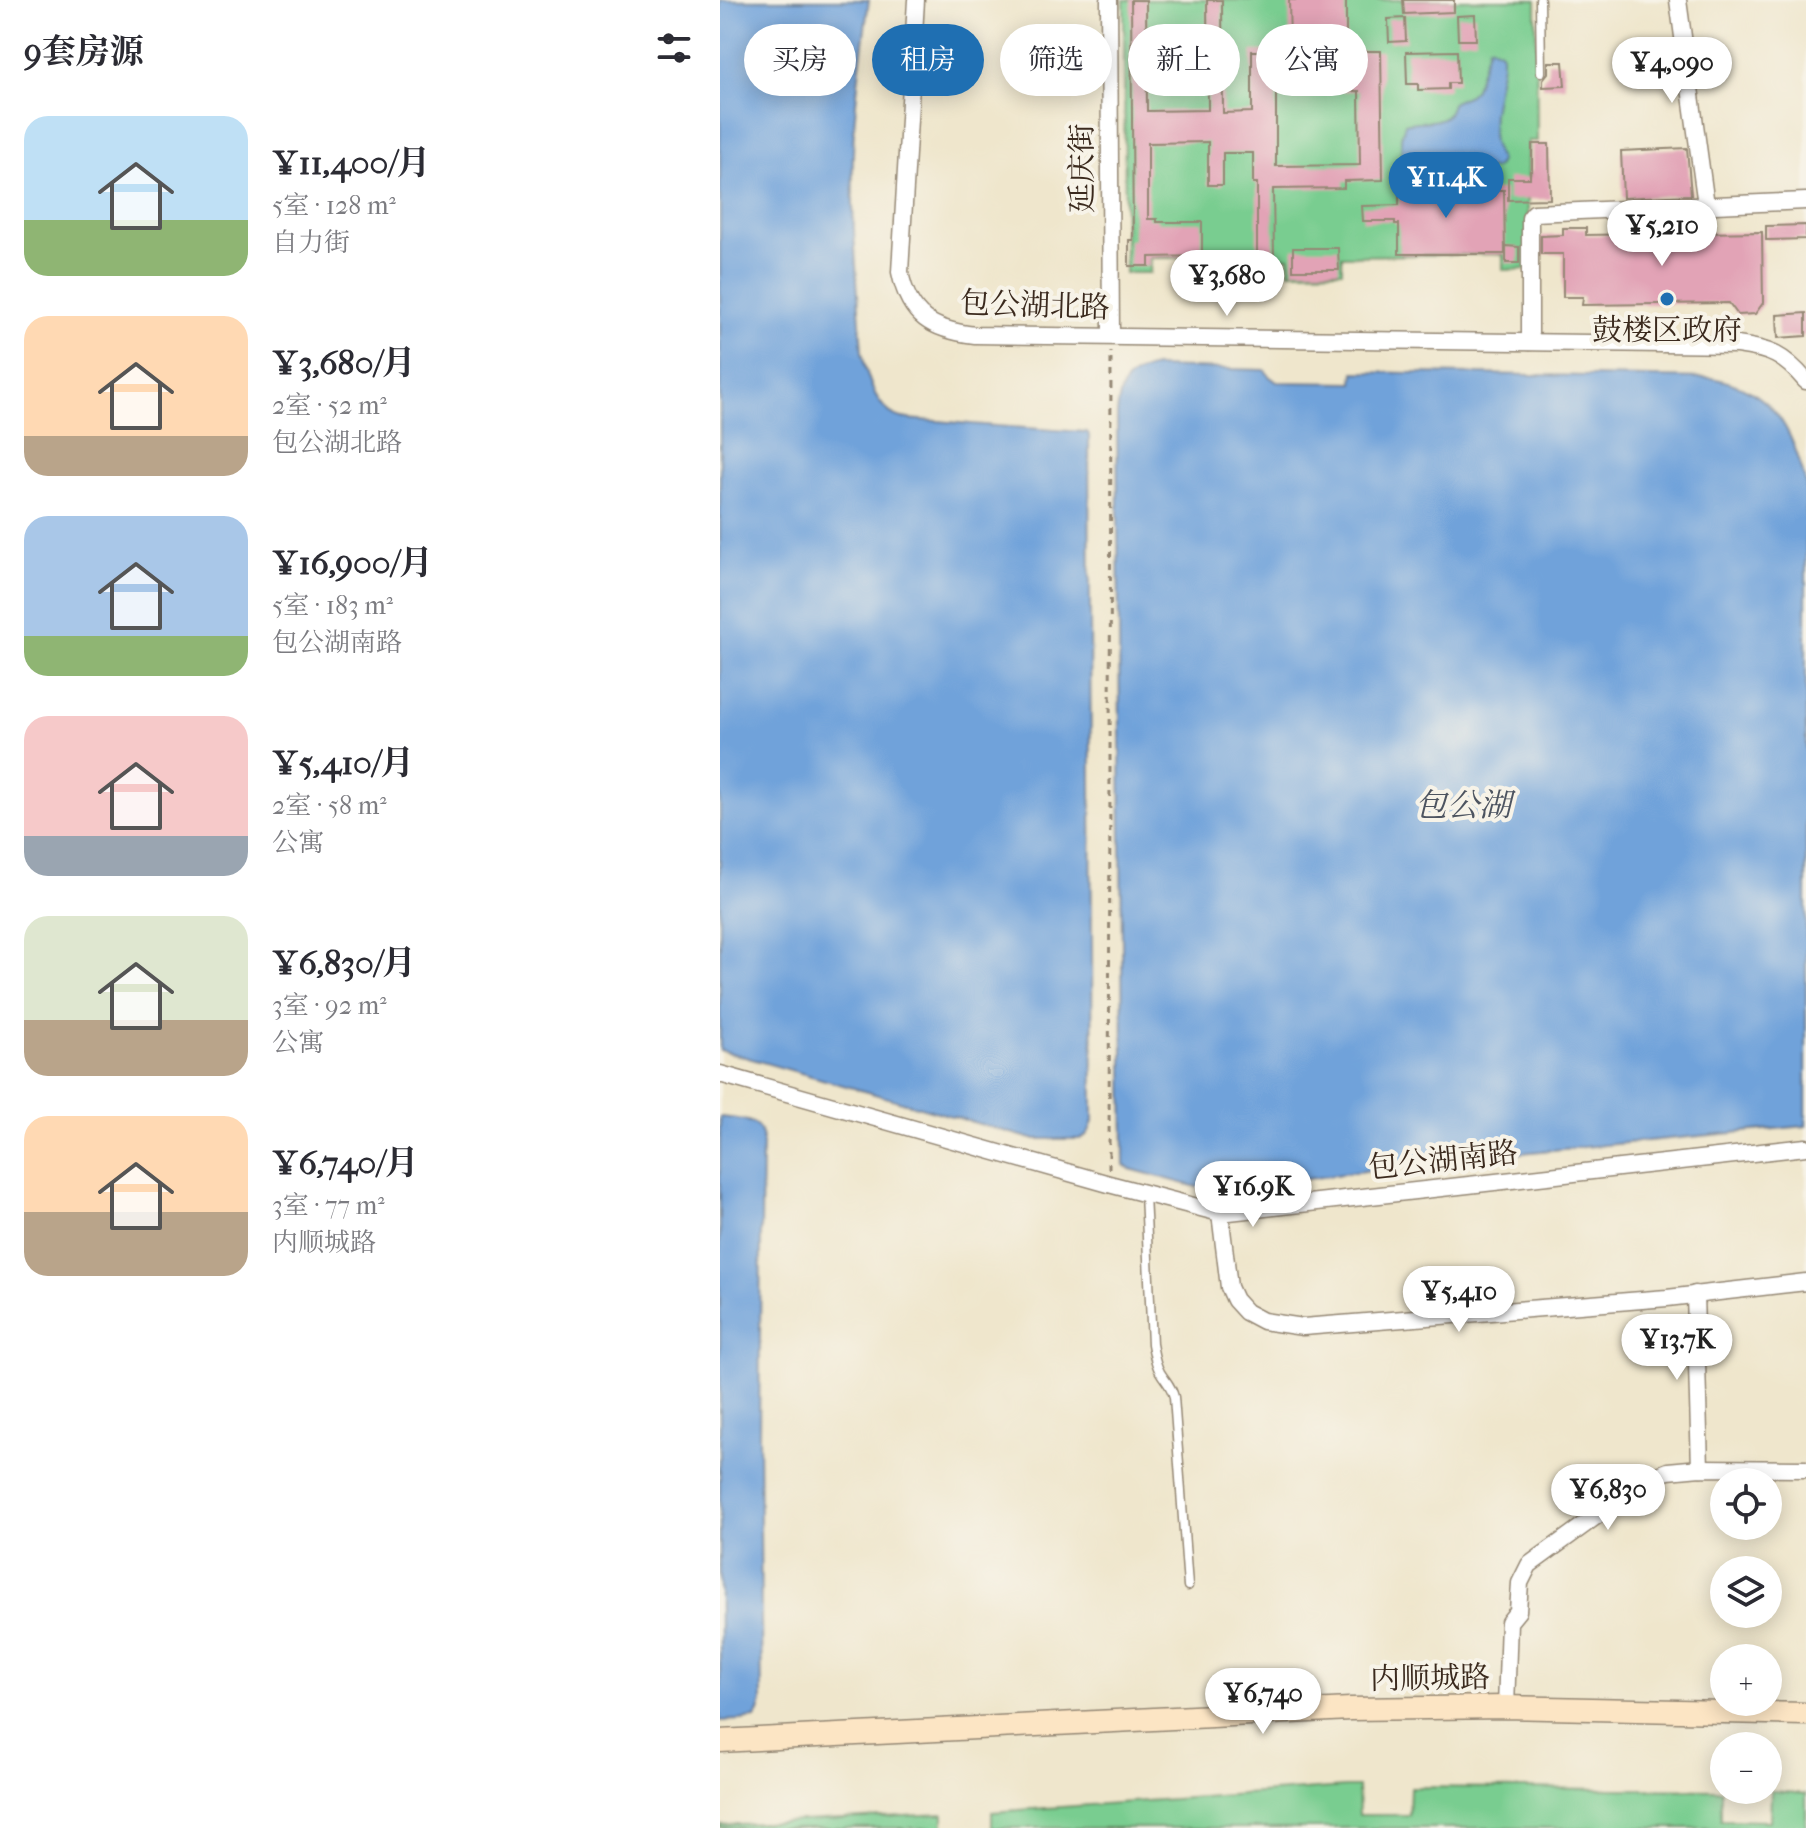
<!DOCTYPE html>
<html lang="zh">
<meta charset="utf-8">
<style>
body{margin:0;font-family:"IM FELL French Canon","Noto Serif SC",serif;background:#f2f2f3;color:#2b2b33;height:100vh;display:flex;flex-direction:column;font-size:30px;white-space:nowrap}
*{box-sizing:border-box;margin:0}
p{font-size:26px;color:#7c7c81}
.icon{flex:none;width:44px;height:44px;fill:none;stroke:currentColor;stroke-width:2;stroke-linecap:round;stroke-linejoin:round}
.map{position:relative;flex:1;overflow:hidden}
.sheet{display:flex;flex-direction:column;background:#fff;width:720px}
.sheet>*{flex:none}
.guide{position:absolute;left:24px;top:24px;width:760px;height:72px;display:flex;gap:16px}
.tools{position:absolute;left:990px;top:1468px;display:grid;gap:16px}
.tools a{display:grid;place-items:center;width:72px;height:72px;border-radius:50%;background:#fff;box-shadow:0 4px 20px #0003;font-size:40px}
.price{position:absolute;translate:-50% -68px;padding:0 18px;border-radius:28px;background:#fff;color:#222;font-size:26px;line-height:52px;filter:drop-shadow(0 2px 4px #0008)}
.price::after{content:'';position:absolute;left:50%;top:48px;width:24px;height:18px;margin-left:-12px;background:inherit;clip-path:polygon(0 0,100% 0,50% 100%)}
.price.on{background:#1f6fb2;color:#fff}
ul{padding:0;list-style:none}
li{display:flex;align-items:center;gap:24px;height:200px;padding:0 24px}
li span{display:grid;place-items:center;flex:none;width:224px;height:160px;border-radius:24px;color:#555}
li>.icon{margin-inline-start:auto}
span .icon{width:96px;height:96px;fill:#fffc;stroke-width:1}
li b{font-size:34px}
h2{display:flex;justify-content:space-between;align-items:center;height:96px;padding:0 24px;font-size:34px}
.pill{padding:0 28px;border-radius:36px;background:#fff;box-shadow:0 4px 20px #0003;font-size:28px;line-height:72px}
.pill.on{background:#1f6fb2;color:#fff}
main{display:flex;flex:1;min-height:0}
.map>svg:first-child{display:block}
.green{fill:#79cd90;stroke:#5a7c57;stroke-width:2}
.water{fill:#6fa2da;stroke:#55667c;stroke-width:2}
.building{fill:#e2a3b6;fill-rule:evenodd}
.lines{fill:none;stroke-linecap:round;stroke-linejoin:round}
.lane-casing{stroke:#958875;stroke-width:11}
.street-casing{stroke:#958875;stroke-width:19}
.secondary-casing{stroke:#958875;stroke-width:25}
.path{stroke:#958875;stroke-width:3;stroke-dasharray:6 6;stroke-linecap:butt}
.lane{stroke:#fff;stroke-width:8}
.street{stroke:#fff;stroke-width:16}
.secondary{stroke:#fce5c4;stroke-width:22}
.poi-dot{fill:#1f6fb2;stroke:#f7f3e8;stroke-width:3}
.labels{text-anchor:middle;stroke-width:8;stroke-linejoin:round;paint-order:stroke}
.street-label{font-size:30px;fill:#3b2a1e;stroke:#f7f3e8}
.poi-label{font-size:30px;fill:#3b2a1e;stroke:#f7f3e8}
.water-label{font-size:32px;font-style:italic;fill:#4d5460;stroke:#f7f3e8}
</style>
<main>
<section class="sheet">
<h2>9套房源<svg class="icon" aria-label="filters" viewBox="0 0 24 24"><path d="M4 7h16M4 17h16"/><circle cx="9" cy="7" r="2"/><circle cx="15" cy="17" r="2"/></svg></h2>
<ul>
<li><span style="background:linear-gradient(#bfe0f5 65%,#8fb573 0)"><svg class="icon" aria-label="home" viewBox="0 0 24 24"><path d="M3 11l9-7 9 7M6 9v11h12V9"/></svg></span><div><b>¥11,400/月</b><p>5室 · 128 m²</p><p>自力街</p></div></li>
<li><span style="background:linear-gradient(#ffd9b3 75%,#b9a48a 0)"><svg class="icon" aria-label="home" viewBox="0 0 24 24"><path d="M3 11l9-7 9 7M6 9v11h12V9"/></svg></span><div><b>¥3,680/月</b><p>2室 · 52 m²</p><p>包公湖北路</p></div></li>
<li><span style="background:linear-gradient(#a9c7e8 75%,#8fb573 0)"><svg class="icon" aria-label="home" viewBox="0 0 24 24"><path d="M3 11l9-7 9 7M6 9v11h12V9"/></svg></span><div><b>¥16,900/月</b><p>5室 · 183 m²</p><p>包公湖南路</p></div></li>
<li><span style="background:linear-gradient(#f6c9c9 75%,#9aa5b1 0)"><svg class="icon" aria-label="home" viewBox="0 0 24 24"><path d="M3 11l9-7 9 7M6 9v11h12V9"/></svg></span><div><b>¥5,410/月</b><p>2室 · 58 m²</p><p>公寓</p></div></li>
<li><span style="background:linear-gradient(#dfe7d0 65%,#b9a48a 0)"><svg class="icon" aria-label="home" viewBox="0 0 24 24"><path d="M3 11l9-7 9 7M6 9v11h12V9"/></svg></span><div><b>¥6,830/月</b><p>3室 · 92 m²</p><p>公寓</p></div></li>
<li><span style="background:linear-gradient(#ffd9b3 60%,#b9a48a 0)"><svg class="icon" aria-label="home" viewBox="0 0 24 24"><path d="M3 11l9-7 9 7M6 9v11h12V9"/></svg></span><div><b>¥6,740/月</b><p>3室 · 77 m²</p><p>内顺城路</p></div></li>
</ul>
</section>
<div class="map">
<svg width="1086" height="1828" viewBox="0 0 1086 1828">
<rect width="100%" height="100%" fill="#f7f3e8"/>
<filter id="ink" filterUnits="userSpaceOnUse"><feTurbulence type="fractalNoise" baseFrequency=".0125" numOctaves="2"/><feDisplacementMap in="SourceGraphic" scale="16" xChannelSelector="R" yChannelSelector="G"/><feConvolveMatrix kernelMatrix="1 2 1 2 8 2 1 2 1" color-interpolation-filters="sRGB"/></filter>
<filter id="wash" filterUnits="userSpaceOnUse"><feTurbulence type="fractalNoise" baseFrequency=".006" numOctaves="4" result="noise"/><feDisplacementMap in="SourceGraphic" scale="32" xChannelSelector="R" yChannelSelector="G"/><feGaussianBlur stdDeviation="1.8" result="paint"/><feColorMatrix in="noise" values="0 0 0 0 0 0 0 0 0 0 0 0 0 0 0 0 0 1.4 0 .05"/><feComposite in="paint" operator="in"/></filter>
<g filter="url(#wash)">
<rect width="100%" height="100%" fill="#efe6cc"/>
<g class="green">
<path d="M404 0H816L817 141H808V269L783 270V254L622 256V271L569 272V257L431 258 430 273H405Z"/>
<path d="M625 1787H638L639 1815H689L690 1787 1001 1790V1820L1050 1821 1051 1791H1055L1086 1794V1828H272V1812Z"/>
<path d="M223 1814V1828H0V1825Z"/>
</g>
<g class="water">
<path d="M0 0H149C142 51 134 103 133 154 131 220 138 287 142 352 146 373 155 407 176 416 188 421 206 420 219 421 268 426 317 429 367 432L369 435 373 1121C370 1129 369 1136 359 1139H312L0 1050Z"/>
<path d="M769 46 780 51 782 54V64L773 112 772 133 773 143 780 161 777 167 773 169 684 166 682 164 681 137 685 124C697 120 718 124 727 115 728 114 732 104 733 102L749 95 755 89Z"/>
<path d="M435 367 545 370 549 376 557 382 633 383 634 372 992 378C1054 390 1071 427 1086 484V1126L716 1161 501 1191 484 1189 410 1169 404 1165 397 414C400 384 405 374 435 367Z"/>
<path d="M0 1117C15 1119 38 1118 42 1135L39 1436 42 1702 39 1712 35 1718 21 1720 0 1721Z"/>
</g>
<g id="blocks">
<g class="building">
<path d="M411 0H426L427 111 488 110 487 0H502L503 113 532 112V51H562V42H570L569 0H626V41H631V51H661L663 180 624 181V188L553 189 554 256H537V183H533V153H503V185H488V142L428 143V219H437V222H482V256L429 257V266H409V240H413ZM639 91 640 165 556 166V92Z"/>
<path d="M683 0H734V12L684 14Z"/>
<path d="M755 15 756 40H738L737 16Z"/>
<path d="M685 18 686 41 669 42 668 19Z"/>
<path d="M737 51 738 83H728V89L698 90V84H687L686 52Z"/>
<path d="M828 62H843L845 86 823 87V79L828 73Z"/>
<path d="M812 144H829L830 199 788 200V178H810V171H812Z"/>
<path d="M967 148 971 195 903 198 901 151Z"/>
<path d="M696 181H736L737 190H784L785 254H679V224H675V221H643L642 206 679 205V191H696Z"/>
<path d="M1086 225V239L1046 240V226Z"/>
<path d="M843 228H866V235L1042 232 1043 303 1035 314 1018 315 1009 303 862 305 863 297H843V254H821V236L843 235Z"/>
<path d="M786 246 799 247V263H786Z"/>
<path d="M573 248H618L619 270H573Z"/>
<path d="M1086 313V336L1058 338 1057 315Z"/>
</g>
</g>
</g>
<g filter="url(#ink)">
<use href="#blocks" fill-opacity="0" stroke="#958875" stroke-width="2"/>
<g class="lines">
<g class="lane-casing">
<g id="lane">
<path d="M820 0 821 72"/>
<path d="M425 1194 432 1344C434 1354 435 1363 440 1372 446 1382 451 1385 454 1397L468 1586"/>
</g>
</g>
<g class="street-casing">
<g id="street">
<path d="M196 0 180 272C189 317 212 330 255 335L1017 345C1050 349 1064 355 1086 381"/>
<path d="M389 0 391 336"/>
<path d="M958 0 986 205"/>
<path d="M810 342V218L814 213 1086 201"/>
<path d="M0 1074 389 1184 500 1213 1086 1147"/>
<path d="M500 1213 509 1287 515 1300 526 1312 543 1321 583 1327 947 1298 1086 1282"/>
<path d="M975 1294 980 1468"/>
<path d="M786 1707 789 1622 798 1611 800 1583 809 1565 926 1480 948 1471 980 1468 1086 1469"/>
</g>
</g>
<g class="secondary-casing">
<path id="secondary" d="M0 1741 630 1709 786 1707 1086 1714"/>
</g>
<path class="path" d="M389 1169 391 352"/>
<use href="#lane" class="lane"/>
<use href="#street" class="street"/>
<use href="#secondary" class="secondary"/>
</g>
</g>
<circle class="poi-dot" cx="947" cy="299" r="8"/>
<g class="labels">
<g class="street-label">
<text transform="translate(362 168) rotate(-90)" y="10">延庆街</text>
<text transform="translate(315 305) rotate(2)" y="10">包公湖北路</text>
<text transform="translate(723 1160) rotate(-6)" y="10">包公湖南路</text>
<text transform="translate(710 1678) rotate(-1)" y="10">内顺城路</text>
</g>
<g class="poi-label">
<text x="947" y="340">鼓楼区政府</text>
</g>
<g class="water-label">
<text x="743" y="816">包公湖</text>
</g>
</g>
</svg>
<div class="tools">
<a><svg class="icon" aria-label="locate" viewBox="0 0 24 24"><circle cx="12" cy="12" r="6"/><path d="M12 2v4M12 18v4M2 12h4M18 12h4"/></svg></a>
<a><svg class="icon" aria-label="layers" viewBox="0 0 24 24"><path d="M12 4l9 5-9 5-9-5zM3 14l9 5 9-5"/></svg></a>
<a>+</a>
<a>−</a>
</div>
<b class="price" style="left:952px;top:105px">¥4,090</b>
<b class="price on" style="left:726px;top:220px">¥11.4K</b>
<b class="price" style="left:942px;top:268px">¥5,210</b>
<b class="price" style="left:507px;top:318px">¥3,680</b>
<b class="price" style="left:533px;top:1229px">¥16.9K</b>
<b class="price" style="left:739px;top:1334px">¥5,410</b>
<b class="price" style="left:957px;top:1382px">¥13.7K</b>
<b class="price" style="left:888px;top:1532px">¥6,830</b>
<b class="price" style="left:543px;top:1736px">¥6,740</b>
<div class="guide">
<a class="pill">买房</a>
<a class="pill on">租房</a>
<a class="pill">筛选</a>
<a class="pill">新上</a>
<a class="pill">公寓</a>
</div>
</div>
</main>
